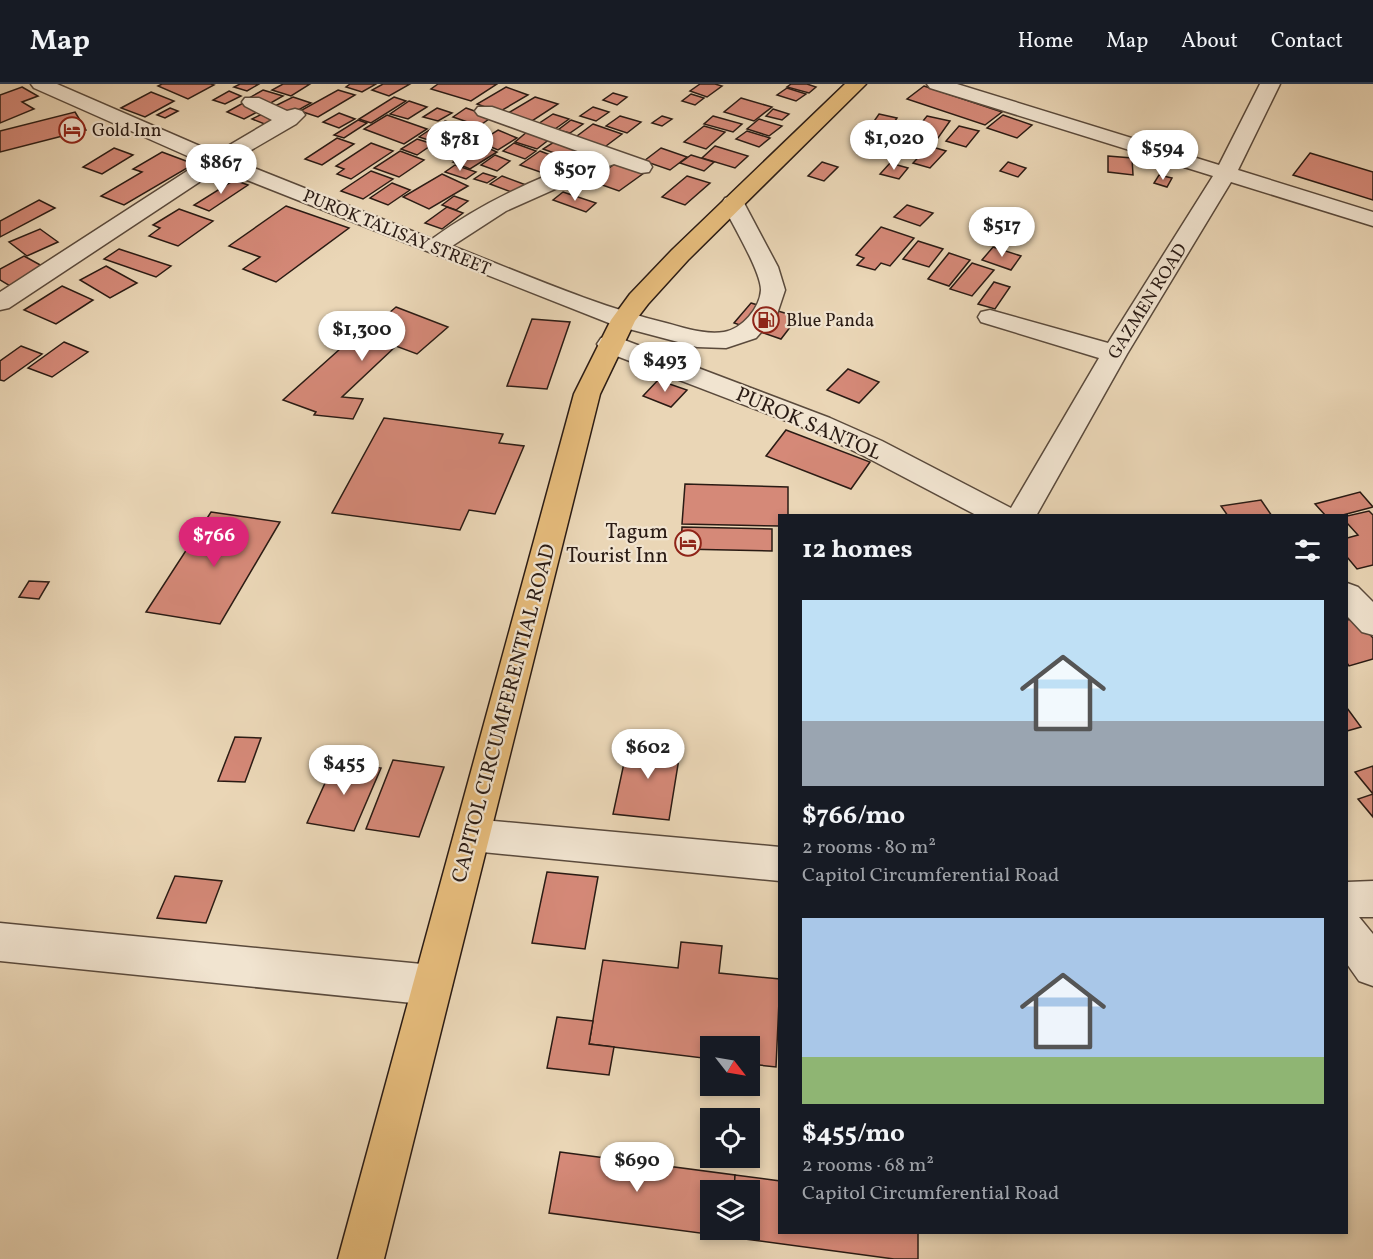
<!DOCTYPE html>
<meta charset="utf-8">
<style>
body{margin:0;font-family:Vollkorn,serif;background:#242831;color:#f1f3f6;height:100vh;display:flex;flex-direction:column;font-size:22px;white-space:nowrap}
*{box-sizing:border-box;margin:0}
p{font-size:20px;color:#9ea1a6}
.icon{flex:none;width:33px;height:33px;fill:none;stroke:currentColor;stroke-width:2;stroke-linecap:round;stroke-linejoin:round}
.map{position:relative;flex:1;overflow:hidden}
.panel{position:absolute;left:778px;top:430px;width:570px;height:720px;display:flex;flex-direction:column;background:#171b24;border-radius:0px;box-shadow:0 3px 9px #0003}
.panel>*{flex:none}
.needle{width:39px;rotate:121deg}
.fabs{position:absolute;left:700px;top:952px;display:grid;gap:12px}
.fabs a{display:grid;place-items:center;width:60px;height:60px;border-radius:0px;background:#171b24;box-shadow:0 3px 9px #0003;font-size:30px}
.price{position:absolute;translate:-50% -51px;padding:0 14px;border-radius:21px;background:#fff;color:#222;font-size:20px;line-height:39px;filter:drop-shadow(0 2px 3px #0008)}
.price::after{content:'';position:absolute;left:50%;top:36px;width:18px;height:14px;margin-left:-9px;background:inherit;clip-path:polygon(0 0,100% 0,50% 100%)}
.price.on{background:#db2777;color:#fff}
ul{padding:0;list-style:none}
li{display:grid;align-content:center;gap:12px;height:318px;padding:0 24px}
li span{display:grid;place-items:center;height:186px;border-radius:0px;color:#555}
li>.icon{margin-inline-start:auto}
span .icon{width:108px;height:108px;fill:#fffc;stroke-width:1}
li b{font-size:26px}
h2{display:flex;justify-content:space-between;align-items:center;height:72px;padding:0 24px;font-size:26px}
header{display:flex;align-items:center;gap:36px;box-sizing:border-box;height:84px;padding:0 30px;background:#171b24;border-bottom:2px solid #363941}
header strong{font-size:28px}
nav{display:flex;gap:33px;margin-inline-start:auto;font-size:21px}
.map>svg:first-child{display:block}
.building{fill:#d58978;stroke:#2a1b14;stroke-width:1.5}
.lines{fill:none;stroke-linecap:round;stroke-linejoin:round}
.minor-casing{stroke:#5a4a3c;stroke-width:3}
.major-casing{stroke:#2a1b14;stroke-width:3}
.minor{fill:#f1e4d0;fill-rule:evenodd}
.major{fill:#e5bb7b;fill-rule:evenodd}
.labels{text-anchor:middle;stroke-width:4.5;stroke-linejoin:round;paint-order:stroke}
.far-poi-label{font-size:18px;fill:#2a1b14;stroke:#f1e4d0;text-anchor:start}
.far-street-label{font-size:18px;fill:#2a1b14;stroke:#f1e4d0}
.street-label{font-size:21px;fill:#2a1b14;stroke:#f1e4d0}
.poi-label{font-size:21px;fill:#2a1b14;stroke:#f1e4d0;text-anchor:end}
</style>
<header>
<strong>Map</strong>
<nav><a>Home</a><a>Map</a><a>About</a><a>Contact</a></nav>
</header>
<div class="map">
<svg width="1373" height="1175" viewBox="0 0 1373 1175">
<rect width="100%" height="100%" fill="#ead6b6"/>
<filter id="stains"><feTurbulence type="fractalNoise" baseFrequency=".00333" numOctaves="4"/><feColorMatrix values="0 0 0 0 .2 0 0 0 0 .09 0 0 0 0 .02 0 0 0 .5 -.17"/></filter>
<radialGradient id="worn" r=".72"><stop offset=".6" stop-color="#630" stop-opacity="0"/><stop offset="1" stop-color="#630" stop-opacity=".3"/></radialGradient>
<g class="building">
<path d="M162 0H211L214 1 188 15 158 2Z"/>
<path d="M240 0H259L247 7 234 3Z"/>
<path d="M283 0H310L291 12 272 6Z"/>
<path d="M350 0H376L362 8 346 3Z"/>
<path d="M383 0H410L389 12 372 6Z"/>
<path d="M438 0H497L471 17 431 5Z"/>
<path d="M700 0H715L722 2 707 13 690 7Z"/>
<path d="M791 0H807L816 3 809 9 787 3Z"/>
<path d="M924 2 1002 28 985 41 907 15Z"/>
<path d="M22 3 38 12 22 18 34 25 0 39V11Z"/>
<path d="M506 3 528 11 499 28 477 20Z"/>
<path d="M787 4 806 10 796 17 777 11Z"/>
<path d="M263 6 283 12 269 20 249 14Z"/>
<path d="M338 6 355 11 318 33 300 27Z"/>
<path d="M229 7 241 12 225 20 213 16Z"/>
<path d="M151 8 174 17 145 33 121 24Z"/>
<path d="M613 9 627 13 617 21 603 16Z"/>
<path d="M691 10 704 14 695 21 682 17Z"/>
<path d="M293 13 311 19 293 29 275 22Z"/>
<path d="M394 13 406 17 371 39 359 35Z"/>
<path d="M535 13 558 20 532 37 508 29Z"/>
<path d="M741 14 772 23 754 37 724 28Z"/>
<path d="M409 17 427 23 408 35 390 30Z"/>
<path d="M243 19 261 26 244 35 227 28Z"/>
<path d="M593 23 609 28 596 37 580 32Z"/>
<path d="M170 24 178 27 165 34 157 31Z"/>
<path d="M437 24 452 29 438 37 423 33Z"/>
<path d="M466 24 492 33 479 42 453 33Z"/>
<path d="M773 25 789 30 782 36 766 32Z"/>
<path d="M75 28 86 46 0 68V47Z"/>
<path d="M339 29 355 35 339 44 323 38Z"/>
<path d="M262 30 277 35 267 41 252 35Z"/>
<path d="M553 30 569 35 555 45 538 40Z"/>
<path d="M879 30 897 34 888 47 870 43Z"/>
<path d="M387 31 427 45 404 60 364 45Z"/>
<path d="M1003 31 1032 41 1017 54 987 44Z"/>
<path d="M620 32 641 38 627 49 606 42Z"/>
<path d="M662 32 672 35 662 42 652 39Z"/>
<path d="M713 32 742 40 733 48 704 40Z"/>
<path d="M927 32 950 37 938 54 914 48Z"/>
<path d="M759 35 782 42 769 52 747 45Z"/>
<path d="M358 36 367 39 344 54 334 51Z"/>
<path d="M571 36 583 40 570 49 558 46Z"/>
<path d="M445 37 476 46 464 55 433 45Z"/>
<path d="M593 40 622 50 602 65 573 55Z"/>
<path d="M704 42 725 48 706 65 684 58Z"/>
<path d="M959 42 979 47 966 63 946 57Z"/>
<path d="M431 45 450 51 438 59 419 53Z"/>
<path d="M498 46 517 54 498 66 479 58Z"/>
<path d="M528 47 551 54 537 65 515 58Z"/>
<path d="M747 47 770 54 759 63 736 55Z"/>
<path d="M911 51 928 56 921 63 904 58Z"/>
<path d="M337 54 354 60 322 81 305 75Z"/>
<path d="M450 54 470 60 452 72 432 66Z"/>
<path d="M417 55 433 60 417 71 401 65Z"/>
<path d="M557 56 582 65 568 74 543 65Z"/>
<path d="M371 59 393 67 351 95 337 90 344 85 336 82Z"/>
<path d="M514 59 536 67 525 75 503 67Z"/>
<path d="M481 61 497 68 470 85 453 78Z"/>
<path d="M715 62 748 72 735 84 702 74Z"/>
<path d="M929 62 946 67 930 84 913 79Z"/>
<path d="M114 64 133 71 102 90 83 83Z"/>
<path d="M661 64 687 73 670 86 644 77Z"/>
<path d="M400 67 424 76 399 93 374 84Z"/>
<path d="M540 67 563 76 543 89 520 81Z"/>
<path d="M584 67 602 73 589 83 571 77Z"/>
<path d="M162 68 194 80 124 121 101 112 142 88 133 85Z"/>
<path d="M1310 69 1373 88V116L1293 91Z"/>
<path d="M495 71 510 77 497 87 481 81Z"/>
<path d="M691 71 714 78 704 87 680 79Z"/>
<path d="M1108 72 1132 74 1133 91 1108 88Z"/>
<path d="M822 78 838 83 824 97 808 92Z"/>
<path d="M1008 78 1026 84 1018 93 1000 87Z"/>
<path d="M616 79 644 89 619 107 591 97Z"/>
<path d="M890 79 908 84 899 95 880 90Z"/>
<path d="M455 81 476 88 466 95 445 88Z"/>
<path d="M371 87 393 95 363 115 341 107Z"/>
<path d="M483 89 496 93 487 99 474 95Z"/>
<path d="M442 90 468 102 429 125 403 113Z"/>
<path d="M1159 91 1172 94 1167 103 1154 99Z"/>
<path d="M502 92 526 101 514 109 490 100Z"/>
<path d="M687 92 710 99 685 121 662 113Z"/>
<path d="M234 96 248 101 209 127 194 121Z"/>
<path d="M392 99 410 106 388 121 370 114Z"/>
<path d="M563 108 596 119 586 128 553 116Z"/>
<path d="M454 112 468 117 456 126 442 121Z"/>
<path d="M39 116 55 124 0 153V137Z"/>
<path d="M907 121 933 129 920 142 894 133Z"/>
<path d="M286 122 349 144 276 198 243 185 260 173 229 162Z"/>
<path d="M447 123 463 129 442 145 425 139Z"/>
<path d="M179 125 213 137 178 162 149 152 160 144 153 141Z"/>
<path d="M881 143 914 154 890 182 881 179 875 186 857 181 864 174 856 171Z"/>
<path d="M40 145 58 158 27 172 9 158Z"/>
<path d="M918 157 943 165 929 183 903 175Z"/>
<path d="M993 163 1021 172 1011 186 982 176Z"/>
<path d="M119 165 171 182 156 193 104 175Z"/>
<path d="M949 169 970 176 949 202 928 195Z"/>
<path d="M24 172 44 183 10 202 0 196V185Z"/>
<path d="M972 179 994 186 972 212 950 205Z"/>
<path d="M106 182 137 199 110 214 80 196Z"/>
<path d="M994 198 1010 203 995 225 978 220Z"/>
<path d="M62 202 93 216 56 240 24 226Z"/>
<path d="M751 219 798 233 781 255 734 239Z"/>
<path d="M396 223 448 243 417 270 396 262 342 313 363 315 353 335 314 331 316 328 283 316 369 239 375 241Z"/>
<path d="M532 235 570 238 547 305 507 302Z"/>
<path d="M64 258 88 268 52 293 28 284Z"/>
<path d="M21 262 42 270 4 297 0 296V277Z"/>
<path d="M848 285 879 298 859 319 827 306Z"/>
<path d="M658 296 687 306 671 323 643 312Z"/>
<path d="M384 334 503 350 499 359 524 362 495 430 469 426 460 446 332 429Z"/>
<path d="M786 346 870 378 851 405 766 372Z"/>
<path d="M685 400 788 403V432H780V442L682 440Z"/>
<path d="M1360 408 1373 423 1339 432H1326L1315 420Z"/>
<path d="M1261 416 1272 432H1228L1221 422Z"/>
<path d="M1369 427 1373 431V481L1357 485 1347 473V454L1358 451 1347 439V432Z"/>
<path d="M211 428 280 438 220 540 146 528Z"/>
<path d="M682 443 772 445V467L681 465Z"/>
<path d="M29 497 49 498 39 515 19 513Z"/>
<path d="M1355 534 1373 554V575L1349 582 1347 579V536Z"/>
<path d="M1347 624 1361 643 1347 647Z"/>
<path d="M235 653 261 654 245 698 218 697Z"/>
<path d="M629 656 681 662 669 736 613 730Z"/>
<path d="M393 676 444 683 419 753 366 745Z"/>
<path d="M335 677 381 684 354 747 307 739Z"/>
<path d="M1373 682V710L1355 688Z"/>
<path d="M1373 710V733L1358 715Z"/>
<path d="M547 788 598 793 585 865 532 859Z"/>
<path d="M175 792 222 797 206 839 157 834Z"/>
<path d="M681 858 722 862 719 889 780 895 776 983 750 980V963H711V975L589 960 603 876 678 884Z"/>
<path d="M557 933 593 937 589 960 614 963 609 991 547 984Z"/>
<path d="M560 1068 735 1091 734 1107H711V1146H731L730 1153 549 1129Z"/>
<path d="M735 1091 780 1097V1149H918V1175H894L730 1153 731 1146H750V1107H734Z"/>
</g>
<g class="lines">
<g class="minor-casing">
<g id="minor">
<path d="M31 0H57L216 69 272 36 245 22 242 18 245 14H259L287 27 295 25 302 27 305 31 296 40 234 76 432 155C482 118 537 94 594 73L478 31 475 27 478 23H492L649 78 652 83 649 88 641 89 614 80 598 86 506 127 452 162C522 189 593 221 666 239 685 244 705 251 724 248 742 245 760 224 761 206 761 187 731 138 722 119L725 114 733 112 741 114 744 119 778 183 785 206 777 230 756 254 726 264 697 263 614 241 219 85 9 224 0 226V208L201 78 34 4Z"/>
<path d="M927 0H957L1219 81 1260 0H1280L1238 86 1373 128V142L1231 98 1127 270 1036 432H978L862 371 810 346 601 266 597 260 601 254 610 252 619 254 830 334 882 357 1011 424 1099 274 981 238 978 233 981 228 990 226 1108 259 1213 92 930 4Z"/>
<path d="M1347 499 1358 503 1373 518V551L1362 548 1347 532Z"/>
<path d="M472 735 780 763V797L472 767 459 763 454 751 459 739Z"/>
<path d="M1373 797V833H1359L1373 850V902L1359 897 1347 880V798Z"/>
<path d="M0 839 432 881 446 887 452 901 446 915 432 921 0 877Z"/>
</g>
</g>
<g class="major-casing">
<path id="major" d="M845 0H866L688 176 648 220 635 237 600 310 384 1175H338L574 310 611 236 630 210 672 166Z"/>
</g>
<use href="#minor" class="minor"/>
<use href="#major" class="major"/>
</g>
<defs>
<g id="hotel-ring" transform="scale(1.35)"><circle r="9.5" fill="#f1e4d0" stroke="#8f2418" stroke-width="1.5"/><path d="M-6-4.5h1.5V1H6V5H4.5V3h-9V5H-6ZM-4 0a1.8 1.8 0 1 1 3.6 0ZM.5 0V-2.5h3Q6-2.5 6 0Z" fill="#8f2418"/></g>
<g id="fuel-ring" transform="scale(1.35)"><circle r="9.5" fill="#f1e4d0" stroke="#8f2418" stroke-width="1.5"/><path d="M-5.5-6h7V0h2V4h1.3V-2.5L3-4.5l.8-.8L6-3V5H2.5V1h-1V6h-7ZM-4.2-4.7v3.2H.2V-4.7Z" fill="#8f2418"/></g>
</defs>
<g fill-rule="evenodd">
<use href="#hotel-ring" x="72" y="46"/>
<use href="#fuel-ring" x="766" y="236"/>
<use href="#hotel-ring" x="688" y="459"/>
</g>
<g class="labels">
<g class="far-poi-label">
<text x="92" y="52">Gold Inn</text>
<text x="786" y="242">Blue Panda</text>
</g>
<g class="far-street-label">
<text transform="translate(397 148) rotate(22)" y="6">PUROK TALISAY STREET</text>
<text transform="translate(1147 217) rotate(-58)" y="6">GAZMEN ROAD</text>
</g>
<g class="street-label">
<text transform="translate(809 339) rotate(23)" y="7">PUROK SANTOL</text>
<text transform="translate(503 629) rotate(-75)" y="7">CAPITOL CIRCUMFERENTIAL ROAD</text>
</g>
<g class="poi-label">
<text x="668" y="454">Tagum<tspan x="668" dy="24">Tourist Inn</tspan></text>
</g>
</g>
<rect width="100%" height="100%" filter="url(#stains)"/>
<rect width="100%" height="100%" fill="url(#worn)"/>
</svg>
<div class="fabs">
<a><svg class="needle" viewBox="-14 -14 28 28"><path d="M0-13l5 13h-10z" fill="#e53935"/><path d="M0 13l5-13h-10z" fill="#9ea1a6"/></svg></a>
<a><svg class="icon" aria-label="locate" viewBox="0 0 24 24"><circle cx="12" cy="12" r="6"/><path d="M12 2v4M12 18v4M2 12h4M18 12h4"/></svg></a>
<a><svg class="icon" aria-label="layers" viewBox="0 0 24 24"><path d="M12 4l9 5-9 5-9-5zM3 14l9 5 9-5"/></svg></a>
</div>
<b class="price" style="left:894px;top:87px">$1,020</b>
<b class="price" style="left:460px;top:88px">$781</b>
<b class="price" style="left:1163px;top:97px">$594</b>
<b class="price" style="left:221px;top:111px">$867</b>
<b class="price" style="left:575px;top:118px">$507</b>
<b class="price" style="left:1002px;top:174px">$517</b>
<b class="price" style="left:362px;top:278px">$1,300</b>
<b class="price" style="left:665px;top:309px">$493</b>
<b class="price on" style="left:214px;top:484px">$766</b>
<b class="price" style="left:648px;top:696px">$602</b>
<b class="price" style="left:344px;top:712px">$455</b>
<b class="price" style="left:637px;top:1109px">$690</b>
<section class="panel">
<h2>12 homes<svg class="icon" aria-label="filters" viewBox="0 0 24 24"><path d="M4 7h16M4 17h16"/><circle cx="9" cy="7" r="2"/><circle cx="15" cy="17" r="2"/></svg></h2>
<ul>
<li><span style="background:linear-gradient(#bfe0f5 65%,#9aa5b1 0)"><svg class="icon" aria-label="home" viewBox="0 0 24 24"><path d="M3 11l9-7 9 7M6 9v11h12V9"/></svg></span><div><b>$766/mo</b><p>2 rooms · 80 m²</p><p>Capitol Circumferential Road</p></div></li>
<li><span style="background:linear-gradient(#a9c7e8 75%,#8fb573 0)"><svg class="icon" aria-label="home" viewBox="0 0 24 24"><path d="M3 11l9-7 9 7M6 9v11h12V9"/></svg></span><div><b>$455/mo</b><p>2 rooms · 68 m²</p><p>Capitol Circumferential Road</p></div></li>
</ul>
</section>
</div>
